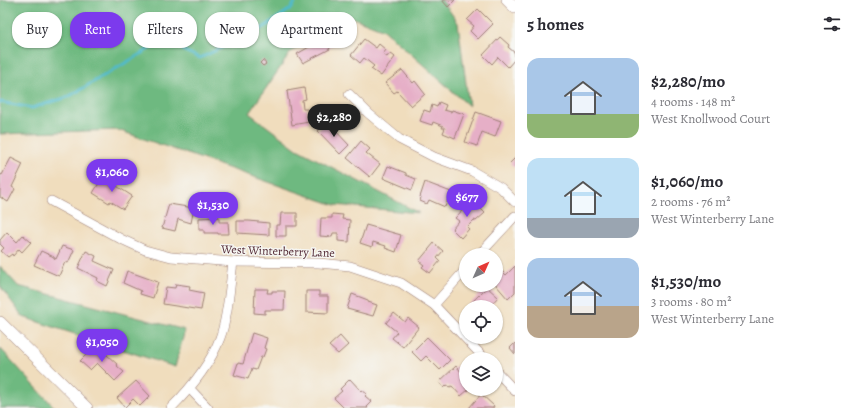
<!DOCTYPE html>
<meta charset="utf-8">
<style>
body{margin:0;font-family:Alegreya,serif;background:#f7f7f7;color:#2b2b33;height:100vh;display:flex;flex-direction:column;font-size:15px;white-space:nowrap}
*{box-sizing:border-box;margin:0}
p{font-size:13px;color:#7c7c81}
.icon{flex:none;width:22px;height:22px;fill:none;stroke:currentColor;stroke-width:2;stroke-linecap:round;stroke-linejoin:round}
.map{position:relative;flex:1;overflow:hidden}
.details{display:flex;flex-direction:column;background:#fff;width:340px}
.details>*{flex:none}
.guide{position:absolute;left:12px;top:12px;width:380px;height:36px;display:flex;gap:8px}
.needle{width:26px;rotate:45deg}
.buttons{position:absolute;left:459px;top:248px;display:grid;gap:8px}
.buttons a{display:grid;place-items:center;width:44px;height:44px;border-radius:50%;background:#fff;box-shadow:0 1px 3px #0004;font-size:20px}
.price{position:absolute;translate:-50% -34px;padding:0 9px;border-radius:14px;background:#7c3aed;color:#fff;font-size:13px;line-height:26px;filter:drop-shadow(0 1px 2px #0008)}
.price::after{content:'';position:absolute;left:50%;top:24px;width:12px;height:9px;margin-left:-6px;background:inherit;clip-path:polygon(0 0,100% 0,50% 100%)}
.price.on{background:#222;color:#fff}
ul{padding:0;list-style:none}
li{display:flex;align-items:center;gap:12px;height:100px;padding:0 12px}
li span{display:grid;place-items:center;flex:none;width:112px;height:80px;border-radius:12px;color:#555}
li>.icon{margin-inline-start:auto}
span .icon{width:48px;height:48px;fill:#fffc;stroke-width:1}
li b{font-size:17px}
h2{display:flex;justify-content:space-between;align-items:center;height:48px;padding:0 12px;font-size:17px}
.tag{padding:0 14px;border-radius:16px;background:#fff;box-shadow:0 1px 3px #0004;font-size:14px;line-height:36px}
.tag.on{background:#7c3aed;color:#fff}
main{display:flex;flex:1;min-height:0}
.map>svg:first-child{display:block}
.forest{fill:#6eb980;stroke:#5c6c56}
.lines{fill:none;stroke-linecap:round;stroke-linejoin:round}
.stream{stroke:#50bacc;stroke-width:3}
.building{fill:#e6afc7}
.minor-casing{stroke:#9d7e74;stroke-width:10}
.tertiary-casing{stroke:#9d7e74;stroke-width:12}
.minor{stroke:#fff;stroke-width:9}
.tertiary{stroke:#fff;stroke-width:11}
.labels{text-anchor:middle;stroke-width:3;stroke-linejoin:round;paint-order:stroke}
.street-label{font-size:12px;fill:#4a1f2b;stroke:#f6f6f2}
</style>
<main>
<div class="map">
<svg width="515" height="408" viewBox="0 0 515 408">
<rect width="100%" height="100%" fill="#f6f6f2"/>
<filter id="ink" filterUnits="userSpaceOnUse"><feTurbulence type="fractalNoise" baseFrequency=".025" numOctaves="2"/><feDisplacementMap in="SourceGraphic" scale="8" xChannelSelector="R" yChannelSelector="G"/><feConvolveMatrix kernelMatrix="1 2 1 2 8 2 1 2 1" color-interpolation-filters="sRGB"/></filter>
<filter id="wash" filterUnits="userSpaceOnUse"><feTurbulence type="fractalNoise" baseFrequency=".012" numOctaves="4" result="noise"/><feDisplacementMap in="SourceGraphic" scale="16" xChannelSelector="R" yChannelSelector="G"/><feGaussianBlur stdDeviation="0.9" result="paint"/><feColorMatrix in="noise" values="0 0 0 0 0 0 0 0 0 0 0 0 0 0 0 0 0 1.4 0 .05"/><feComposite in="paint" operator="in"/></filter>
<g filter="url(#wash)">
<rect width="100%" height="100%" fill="#f0ddbd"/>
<g class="forest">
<path d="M0 0H442L458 23 469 106 384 30 346 15 291 52 249 113 297 149 419 213 335 205 118 130 0 134Z"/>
<path d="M0 266 18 286 185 330 175 367 23 317 0 286Z"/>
<path d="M0 348 55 408H0Z"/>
</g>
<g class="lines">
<path class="stream" d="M0 102 32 108 68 97 171 36 184 51 200 58 263 28 292 8 296 0"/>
</g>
<g id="blocks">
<g class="building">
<path d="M442 0H455L448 7Z"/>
<path d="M478 9 493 24 478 39 470 31 474 26 467 20Z"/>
<path d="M330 34 335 44 329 47 330 49 303 63 297 54 316 43 314 40 322 36 323 38Z"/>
<path d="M500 37 509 45 508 47 515 53V59L508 67 498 57 492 64 483 55Z"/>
<path d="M364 39 376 48 379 44 386 50 383 54 387 57 390 53 395 57 381 76 371 69 374 66 364 58 360 63 351 55Z"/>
<path d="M263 60 266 64 263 66 260 63Z"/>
<path d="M402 70 413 83 415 81 425 94 411 106 397 91 394 93 385 83Z"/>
<path d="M304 88 306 99 302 100 303 109H307L309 122 292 125 287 91Z"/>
<path d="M439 102 446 105 444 110 451 112 452 110 464 114 455 138 443 133 445 128H442L443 126 433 122 432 125 420 121 424 110 430 112 432 105 437 107Z"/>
<path d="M476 112 501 121 495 137 482 132 477 146 465 142Z"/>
<path d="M326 123 332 130 334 129 349 145 340 154 318 131Z"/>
<path d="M361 141 370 149 366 153 380 164 370 177 347 158Z"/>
<path d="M11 158 23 164 12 187 15 189 8 202 0 197V174L2 175Z"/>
<path d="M515 158V168L510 163Z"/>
<path d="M388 166 406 173V175L416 179 412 190 383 178Z"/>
<path d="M104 175 113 181 112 183 132 196 123 209 110 201 109 203 93 193Z"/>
<path d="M425 182 451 192 445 207 429 200 427 204 420 201 421 197H420Z"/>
<path d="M472 200 485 213 476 221 474 220 467 227 469 229 461 238 452 229 459 221 455 218Z"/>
<path d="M169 204 194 208 191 223 178 219 175 231 162 228Z"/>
<path d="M281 213H297V226H286V236H276V225H280Z"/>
<path d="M332 214 343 215 342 219 350 220 349 242 338 241V233H333L332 237 320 236 321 218H332Z"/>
<path d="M219 217V222H228L229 234H218V233H204V230H199V218Z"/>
<path d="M237 221H249L269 223V235L237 233Z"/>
<path d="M366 225 401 235 396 252 385 248 386 246 373 242 372 247 360 243Z"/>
<path d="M7 232 17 242 23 235 31 242 22 252 19 249 13 256 12 254 8 257 1 251 4 248 0 244V240Z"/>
<path d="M434 243 443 251 437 258 440 261 430 273 422 267 424 265 419 261Z"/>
<path d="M62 246 74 250 68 263 65 262 59 276 34 265 41 251 54 257V258L56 259Z"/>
<path d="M86 251 96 256 94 261 114 270 107 286 97 281 98 278 78 268Z"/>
<path d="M515 266V292L508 299 496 285V276L502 271 506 275Z"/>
<path d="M127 271 158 282 153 298 140 294 141 291 123 283Z"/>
<path d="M176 284 190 286 189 290 204 293 201 310 163 304 166 287 175 288Z"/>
<path d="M487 287 498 297 489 307H471L469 305Z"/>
<path d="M255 289H268L267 293H272V291H285L284 310H265V314L254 313Z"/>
<path d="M306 291H319V296H328V313L306 312Z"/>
<path d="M352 294 368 300V302L377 305 373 316 347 309Z"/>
<path d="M394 313 405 322 408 318 419 327 403 347 392 338 397 332 386 323Z"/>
<path d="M252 333 267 338 264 348 266 349 263 357H261L256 370 252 369 248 379 234 375 238 363 243 364Z"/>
<path d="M340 336 348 345 338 354 329 346Z"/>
<path d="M427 337 450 360 440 370 426 356 421 361 412 352Z"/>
<path d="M515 343V354L510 348Z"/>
<path d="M96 345 118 365 117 366 124 372 115 381 97 363 90 370 80 361Z"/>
<path d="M456 366 466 377V389H469L461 396 452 386 450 387 447 385 444 388 439 382Z"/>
<path d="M350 379 361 391 362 390 367 394 365 396 372 402 367 407 368 408H344L334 398 342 391 340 389Z"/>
<path d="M136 381 150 396 140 406 133 399 125 407 117 398Z"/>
<path d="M481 394 494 406 493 408H469Z"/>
</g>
</g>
</g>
<g filter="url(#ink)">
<use href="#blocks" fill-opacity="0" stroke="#9d7e74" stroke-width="1"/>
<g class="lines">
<g class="minor-casing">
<g id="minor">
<path d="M349 94 368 113 399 139 434 157 472 171 501 188 515 202"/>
<path d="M51 201 121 239 145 250 171 257 233 262 319 263 350 266 401 283 434 305 485 359"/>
<path d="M479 255 515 216"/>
<path d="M434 305 466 269"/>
<path d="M496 371 515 391"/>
<path d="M190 389 208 408"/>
<path d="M171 408C191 388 210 365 220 338 228 317 230 285 233 262"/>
</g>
</g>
<g class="tertiary-casing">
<g id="tertiary">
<path d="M507 0 515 8"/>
<path d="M0 322 87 408"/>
</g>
</g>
<use href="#minor" class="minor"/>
<use href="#tertiary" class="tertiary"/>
</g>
</g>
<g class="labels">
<g class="street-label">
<text transform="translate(278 251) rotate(2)" y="4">West Winterberry Lane</text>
</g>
</g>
</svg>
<div class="buttons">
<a><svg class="needle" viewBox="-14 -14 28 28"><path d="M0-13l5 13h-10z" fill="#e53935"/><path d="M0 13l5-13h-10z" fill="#7c7c81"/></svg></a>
<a><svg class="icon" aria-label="locate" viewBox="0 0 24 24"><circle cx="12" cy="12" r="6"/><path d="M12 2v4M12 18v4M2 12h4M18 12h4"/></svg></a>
<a><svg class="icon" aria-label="layers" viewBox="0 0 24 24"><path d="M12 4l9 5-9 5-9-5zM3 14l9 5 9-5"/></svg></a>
</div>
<b class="price on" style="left:334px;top:138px">$2,280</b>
<b class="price" style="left:112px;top:193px">$1,060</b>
<b class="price" style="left:467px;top:218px">$677</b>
<b class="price" style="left:213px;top:226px">$1,530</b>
<b class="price" style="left:102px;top:363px">$1,050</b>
<div class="guide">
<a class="tag">Buy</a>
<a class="tag on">Rent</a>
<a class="tag">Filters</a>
<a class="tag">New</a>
<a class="tag">Apartment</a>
</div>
</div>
<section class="details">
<h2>5 homes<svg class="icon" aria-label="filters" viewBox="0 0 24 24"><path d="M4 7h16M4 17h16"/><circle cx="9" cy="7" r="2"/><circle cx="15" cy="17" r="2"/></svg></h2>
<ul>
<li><span style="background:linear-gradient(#a9c7e8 70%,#8fb573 0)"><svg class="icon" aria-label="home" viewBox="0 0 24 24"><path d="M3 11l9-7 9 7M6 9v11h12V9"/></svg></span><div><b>$2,280/mo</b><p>4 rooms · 148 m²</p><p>West Knollwood Court</p></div></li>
<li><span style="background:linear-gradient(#bfe0f5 75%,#9aa5b1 0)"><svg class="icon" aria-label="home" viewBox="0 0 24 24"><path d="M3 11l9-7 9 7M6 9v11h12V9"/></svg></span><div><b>$1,060/mo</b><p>2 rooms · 76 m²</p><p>West Winterberry Lane</p></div></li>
<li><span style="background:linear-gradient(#a9c7e8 60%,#b9a48a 0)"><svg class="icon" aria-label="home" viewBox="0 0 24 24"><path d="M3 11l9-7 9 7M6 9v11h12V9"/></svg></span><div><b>$1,530/mo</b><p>3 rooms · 80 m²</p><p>West Winterberry Lane</p></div></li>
</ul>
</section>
</main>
